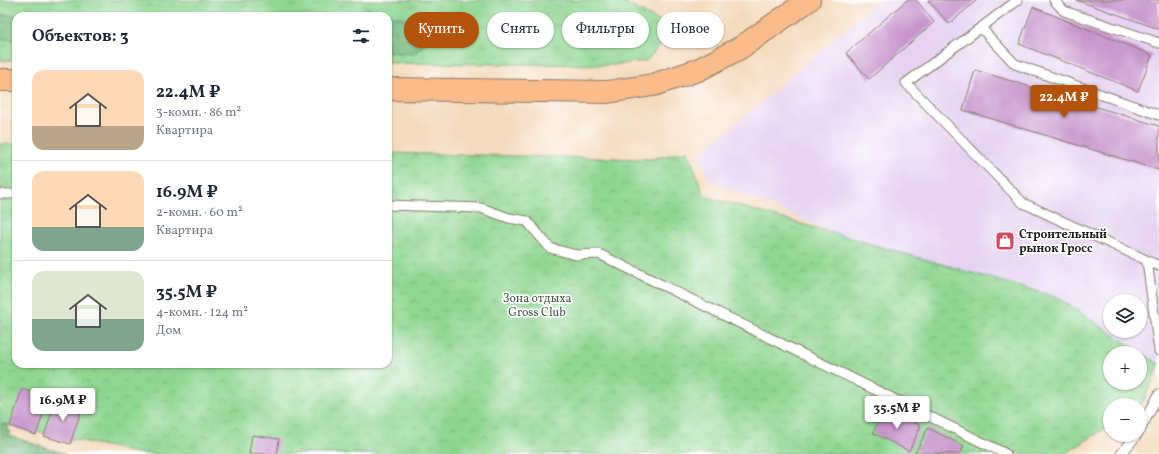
<!DOCTYPE html>
<html lang="ru">
<meta charset="utf-8">
<style>
body{margin:0;font-family:Vollkorn,serif;background:#f2f2f3;color:#1f2937;height:100vh;display:flex;flex-direction:column;font-size:15px;white-space:nowrap}
*{box-sizing:border-box;margin:0}
p{font-size:13px;color:#747a83}
.icon{flex:none;width:22px;height:22px;fill:none;stroke:currentColor;stroke-width:2;stroke-linecap:round;stroke-linejoin:round}
.map{position:relative;flex:1;overflow:hidden}
.sheet{position:absolute;left:12px;top:12px;width:380px;height:356px;display:flex;flex-direction:column;background:#fff;border-radius:12px;box-shadow:0 1px 3px #0004}
.sheet>*{flex:none}
.guide{position:absolute;left:404px;top:12px;width:380px;height:36px;display:flex;gap:8px}
.buttons{position:absolute;left:1103px;top:294px;display:grid;gap:8px}
.buttons a{display:grid;place-items:center;width:44px;height:44px;border-radius:50%;background:#fff;box-shadow:0 1px 3px #0004;font-size:20px}
.price{position:absolute;translate:-50% -34px;padding:0 9px;border-radius:4px;background:#fff;color:#222;font-size:13px;line-height:26px;filter:drop-shadow(0 1px 2px #0008)}
.price::after{content:'';position:absolute;left:50%;top:24px;width:12px;height:9px;margin-left:-6px;background:inherit;clip-path:polygon(0 0,100% 0,50% 100%)}
.price.selected{background:#b45309;color:#fff}
ul{padding:0;list-style:none}
li{display:flex;align-items:center;gap:12px;height:100px;padding:0 20px}
li+li{border-top:1px solid #e0e1e3}
li span{display:grid;place-items:center;flex:none;width:112px;height:80px;border-radius:12px;color:#555}
li>.icon{margin-inline-start:auto}
span .icon{width:48px;height:48px;fill:#fffc;stroke-width:1}
li b{font-size:17px}
h2{display:flex;justify-content:space-between;align-items:center;height:48px;padding:0 20px;font-size:17px}
.pill{padding:0 14px;border-radius:18px;background:#fff;box-shadow:0 1px 3px #0004;font-size:14px;line-height:36px}
.pill.selected{background:#b45309;color:#fff}
.map>svg:first-child{display:block}
.built{fill:#e5d3f1;fill-rule:evenodd}
.grass{fill:url(#grass-tufts);stroke:#567956}
.forest{fill:url(#forest-crowns);stroke:#486a4c}
.park{fill:url(#park-crowns);stroke:#567956;fill-rule:evenodd}
.building{fill:#c693cb}
.lines{fill:none;stroke-linecap:round;stroke-linejoin:round}
.lane-casing{stroke:#887b6c;stroke-width:11}
.primary-casing{stroke:#887b6c;stroke-width:24}
.lane{stroke:#fff;stroke-width:9}
.primary{stroke:#fabc8b;stroke-width:22}
.labels{text-anchor:middle;stroke-width:3.5;stroke-linejoin:round;paint-order:stroke}
.poi-label{font-size:12px;font-weight:bold;fill:#1c1c1c;stroke:#fff;text-anchor:start}
.park-label{font-size:12px;fill:#445d45;stroke:#fff}
</style>
<div class="map">
<svg width="1159" height="454" viewBox="0 0 1159 454">
<defs>
<pattern id="grass-tufts" width="24" height="20" patternUnits="userSpaceOnUse"><rect width="24" height="20" fill="#8fd691"/><path d="M3 7l-1-3M5 7V3M7 7l1-3M15 17l-1-3M17 17v-4M19 17l1-3" fill="none" stroke="#7bb77c"/></pattern>
<pattern id="forest-crowns" width="20" height="18" patternUnits="userSpaceOnUse"><rect width="20" height="18" fill="#73b77b"/><path d="M2 6a3 3 0 1 1 6 0M12 15a3 3 0 1 1 6 0" fill="none" stroke="#5e9464"/></pattern>
<pattern id="park-crowns" width="20" height="18" patternUnits="userSpaceOnUse"><rect width="20" height="18" fill="#8fd691"/><path d="M2 6a3 3 0 1 1 6 0M12 15a3 3 0 1 1 6 0" fill="none" stroke="#7bb77c"/></pattern>
</defs>
<rect width="100%" height="100%" fill="#fff"/>
<filter id="ink" filterUnits="userSpaceOnUse"><feTurbulence type="fractalNoise" baseFrequency=".025" numOctaves="2"/><feDisplacementMap in="SourceGraphic" scale="8" xChannelSelector="R" yChannelSelector="G"/><feConvolveMatrix kernelMatrix="1 2 1 2 8 2 1 2 1" color-interpolation-filters="sRGB"/></filter>
<filter id="wash" filterUnits="userSpaceOnUse"><feTurbulence type="fractalNoise" baseFrequency=".012" numOctaves="4" result="noise"/><feDisplacementMap in="SourceGraphic" scale="16" xChannelSelector="R" yChannelSelector="G"/><feGaussianBlur stdDeviation="0.9" result="paint"/><feColorMatrix in="noise" values="0 0 0 0 0 0 0 0 0 0 0 0 0 0 0 0 0 1.4 0 .05"/><feComposite in="paint" operator="in"/></filter>
<g filter="url(#wash)">
<rect width="100%" height="100%" fill="#f4dabc"/>
<path class="built" d="M880 0H1159V370L1140 362V353H1118L709 180 699 155ZM1110 301H1140V331H1110Z"/>
<path class="grass" d="M0 0H619L663 23 664 41 646 61 613 65 388 63V16H16V60H0Z"/>
<g class="forest">
<path d="M367 9 441 28 414 54 388 52V16H336Z"/>
<path d="M0 15 54 16H16V40L0 39Z"/>
<path d="M0 383 10 436 65 454H0Z"/>
</g>
<path class="park" d="M0 144H16V364H388V153L651 159 688 151 704 196 1056 297 1159 364V366L1142 404 1140 405H1110V425L1065 454H142L0 423ZM1110 353H1140V383H1110Z"/>
<g id="blocks">
<g class="building">
<path d="M907 0H916L934 22 869 79 846 53Z"/>
<path d="M928 0H977L949 24Z"/>
<path d="M1076 0H1159V29Z"/>
<path d="M1033 7 1152 55 1138 91 1019 44Z"/>
<path d="M975 70 1159 126V170L963 110Z"/>
<path d="M22 389 49 398 36 435 10 426Z"/>
<path d="M56 399 82 408 70 444 44 436Z"/>
<path d="M885 408 921 426 909 451 873 433Z"/>
<path d="M928 428 964 446 960 454 915 453Z"/>
<path d="M252 435 279 439 277 454H249Z"/>
</g>
</g>
</g>
<g filter="url(#ink)">
<use href="#blocks" fill-opacity="0" stroke="#887b6c" stroke-width="1"/>
<g class="lines">
<g class="lane-casing">
<g id="lane">
<path d="M1018 0 906 83 1023 203 1159 266"/>
<path d="M1054 0 1064 11 1159 43"/>
<path d="M981 28 1015 64 1159 115"/>
<path d="M0 194H16"/>
<path d="M388 205 481 208 509 218 527 221 550 248 576 255 599 254 1006 454"/>
<path d="M1147 261 1159 351"/>
<path d="M1140 430 1159 394"/>
<path d="M1121 454 1137 435"/>
</g>
</g>
<g class="primary-casing">
<g id="primary">
<path d="M0 80H16"/>
<path d="M388 89 607 92 653 85 698 70 740 48 809 0"/>
</g>
</g>
<use href="#lane" class="lane"/>
<use href="#primary" class="primary"/>
</g>
</g>
<defs>
<g id="shop-square" transform="scale(1)"><rect x="-9" y="-9" width="18" height="18" rx="4" fill="#d1495b" stroke="#fff"/><path d="M-5-2.5h2.3a2.7 3.5 0 0 1 5.4 0H5L5.5 6h-11ZM-1.5-2.5h3a1.5 2.3 0 0 0-3 0Z" fill="#fff"/></g>
</defs>
<g fill-rule="evenodd">
<use href="#shop-square" x="1005" y="241"/>
</g>
<g class="labels">
<g class="poi-label">
<text x="1019" y="238">Строительный<tspan x="1019" dy="14">рынок Гросс</tspan></text>
</g>
<g class="park-label">
<text x="537" y="302">Зона отдыха<tspan x="537" dy="14">Gross Club</tspan></text>
</g>
</g>
</svg>
<div class="buttons">
<a><svg class="icon" aria-label="layers" viewBox="0 0 24 24"><path d="M12 4l9 5-9 5-9-5zM3 14l9 5 9-5"/></svg></a>
<a>+</a>
<a>−</a>
</div>
<b class="price selected" style="left:1064px;top:119px">22.4M ₽</b>
<b class="price" style="left:63px;top:422px">16.9M ₽</b>
<b class="price" style="left:897px;top:430px">35.5M ₽</b>
<div class="guide">
<a class="pill selected">Купить</a>
<a class="pill">Снять</a>
<a class="pill">Фильтры</a>
<a class="pill">Новое</a>
</div>
<section class="sheet">
<h2>Объектов: 3<svg class="icon" aria-label="filters" viewBox="0 0 24 24"><path d="M4 7h16M4 17h16"/><circle cx="9" cy="7" r="2"/><circle cx="15" cy="17" r="2"/></svg></h2>
<ul>
<li><span style="background:linear-gradient(#ffd9b3 70%,#b9a48a 0)"><svg class="icon" aria-label="home" viewBox="0 0 24 24"><path d="M3 11l9-7 9 7M6 9v11h12V9"/></svg></span><div><b>22.4M ₽</b><p>3-комн. · 86 m²</p><p>Квартира</p></div></li>
<li><span style="background:linear-gradient(#ffd9b3 70%,#7fa58c 0)"><svg class="icon" aria-label="home" viewBox="0 0 24 24"><path d="M3 11l9-7 9 7M6 9v11h12V9"/></svg></span><div><b>16.9M ₽</b><p>2-комн. · 60 m²</p><p>Квартира</p></div></li>
<li><span style="background:linear-gradient(#dfe7d0 60%,#7fa58c 0)"><svg class="icon" aria-label="home" viewBox="0 0 24 24"><path d="M3 11l9-7 9 7M6 9v11h12V9"/></svg></span><div><b>35.5M ₽</b><p>4-комн. · 124 m²</p><p>Дом</p></div></li>
</ul>
</section>
</div>
